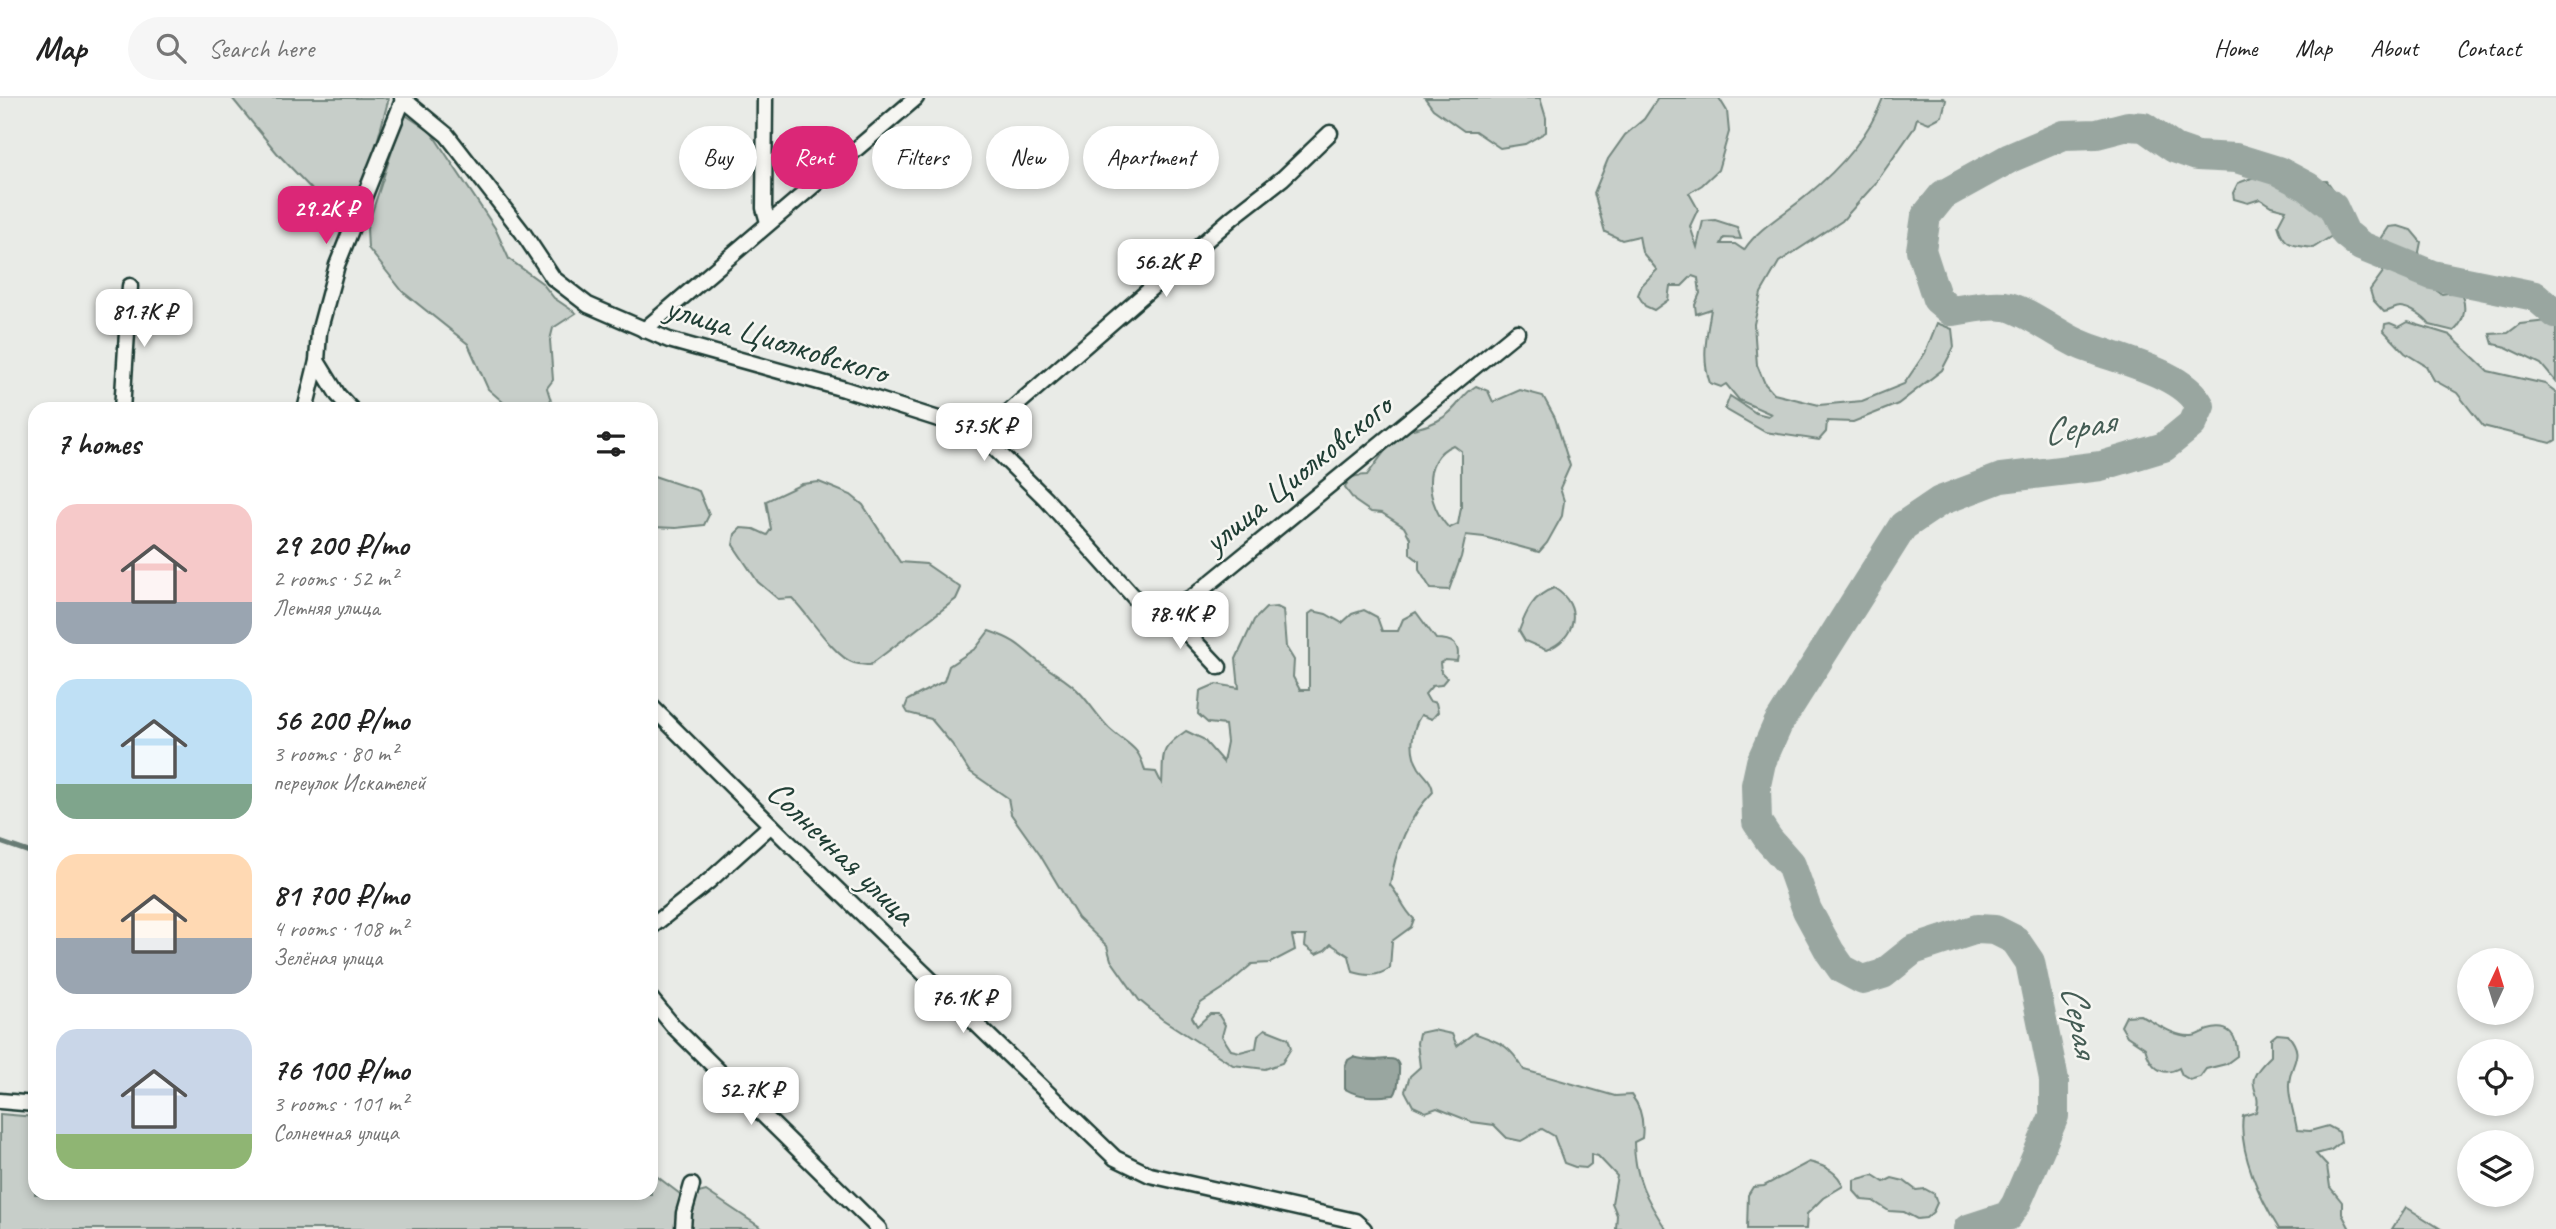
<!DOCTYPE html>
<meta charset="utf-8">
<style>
body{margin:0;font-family:Caveat,sans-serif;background:#f6f6f6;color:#222;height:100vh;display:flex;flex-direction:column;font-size:26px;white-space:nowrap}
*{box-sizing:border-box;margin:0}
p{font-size:23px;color:#767676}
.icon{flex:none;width:38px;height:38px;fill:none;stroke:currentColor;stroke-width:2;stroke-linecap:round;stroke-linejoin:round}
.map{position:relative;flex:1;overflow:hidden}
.drawer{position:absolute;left:28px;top:304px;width:630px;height:798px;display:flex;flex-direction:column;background:#fff;border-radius:21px;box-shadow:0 4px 10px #0003}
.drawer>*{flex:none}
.hud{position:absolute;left:679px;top:28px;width:665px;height:63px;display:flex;gap:14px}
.needle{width:46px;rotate:4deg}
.fabs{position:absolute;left:2457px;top:850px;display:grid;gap:14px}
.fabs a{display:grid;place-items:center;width:77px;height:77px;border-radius:50%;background:#fff;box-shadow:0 4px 10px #0003;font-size:35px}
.price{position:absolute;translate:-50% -60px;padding:0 16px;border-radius:14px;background:#fff;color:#222;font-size:23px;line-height:46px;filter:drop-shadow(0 2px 4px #0008)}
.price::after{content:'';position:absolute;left:50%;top:42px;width:21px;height:16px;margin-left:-10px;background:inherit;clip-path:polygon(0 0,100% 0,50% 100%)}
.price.active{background:#db2777;color:#fff}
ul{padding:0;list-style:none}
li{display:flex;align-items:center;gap:21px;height:175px;padding:0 28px}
li span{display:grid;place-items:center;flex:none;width:196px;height:140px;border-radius:21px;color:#555}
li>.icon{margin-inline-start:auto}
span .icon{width:84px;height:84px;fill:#fffc;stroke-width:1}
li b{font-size:30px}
h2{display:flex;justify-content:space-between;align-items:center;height:84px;padding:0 28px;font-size:30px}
.chip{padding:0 24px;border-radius:32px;background:#fff;box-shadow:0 4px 10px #0003;font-size:24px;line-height:63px}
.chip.active{background:#db2777;color:#fff}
header{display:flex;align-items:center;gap:42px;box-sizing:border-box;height:98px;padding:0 35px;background:#fff;border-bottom:2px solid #e0e0e0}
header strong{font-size:33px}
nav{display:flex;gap:38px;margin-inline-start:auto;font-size:24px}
.search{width:490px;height:63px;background:#f6f6f6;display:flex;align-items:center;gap:18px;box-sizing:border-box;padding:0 24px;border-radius:38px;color:#767676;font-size:26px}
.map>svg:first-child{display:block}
.green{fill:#c7cec9;stroke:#73867e;stroke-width:2;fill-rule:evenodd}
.water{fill:#99a6a0;stroke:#687c75;stroke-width:2}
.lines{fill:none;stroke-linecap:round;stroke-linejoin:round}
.stream{stroke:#687c75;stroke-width:5}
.river{stroke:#99a6a0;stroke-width:30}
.street-casing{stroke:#1f3d34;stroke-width:19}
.street{stroke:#f6f6f2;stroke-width:14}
.labels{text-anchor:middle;stroke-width:5;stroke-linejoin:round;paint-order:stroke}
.street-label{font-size:35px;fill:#1f3d34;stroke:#f6f6f2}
.water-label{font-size:37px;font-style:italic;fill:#445c54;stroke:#f6f6f2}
</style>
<header>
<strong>Map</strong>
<div class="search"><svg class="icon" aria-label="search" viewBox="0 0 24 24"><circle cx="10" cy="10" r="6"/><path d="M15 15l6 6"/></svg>Search here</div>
<nav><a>Home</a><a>Map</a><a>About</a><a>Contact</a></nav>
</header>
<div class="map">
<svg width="2556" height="1131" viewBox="0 0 2556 1131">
<rect width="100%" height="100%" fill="#e9ebe7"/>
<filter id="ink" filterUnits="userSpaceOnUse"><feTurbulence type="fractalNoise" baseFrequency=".0143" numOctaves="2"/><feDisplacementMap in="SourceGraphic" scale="14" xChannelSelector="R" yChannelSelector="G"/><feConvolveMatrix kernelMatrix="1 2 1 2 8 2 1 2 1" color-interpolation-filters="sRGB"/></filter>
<g filter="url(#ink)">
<g class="green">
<path d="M232 0H389C382 22 371 81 353 94 342 101 333 102 321 101L277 55Z"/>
<path d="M1425 0H1540L1546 20V34L1525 46 1500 50 1475 33H1464L1433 11Z"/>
<path d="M1658 0H1719L1727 13 1729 34 1718 72 1702 87 1689 95 1698 111 1690 128 1697 149 1703 123 1715 122 1737 129 1741 141 1724 140 1721 146H1735L1744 152C1759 129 1785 116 1806 98 1838 72 1868 40 1883 0H1943L1946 2 1942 18 1929 25 1917 20 1914 30 1875 86 1842 123 1779 164 1761 195 1754 226 1757 267 1765 286 1774 296 1819 307 1862 303 1904 286 1925 255 1937 225 1952 231 1954 249 1942 272 1898 306 1853 324 1827 323 1826 334 1819 342 1765 334 1725 311 1730 298 1756 315 1768 318 1771 316 1739 302 1726 286 1721 289 1710 285C1701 260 1707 236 1711 211L1696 216 1695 207 1700 195 1698 180 1692 178 1682 188H1670L1668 202 1654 212 1645 208 1638 197 1642 187 1657 172 1642 154 1639 138 1622 142 1605 134 1594 95 1608 61 1625 37 1644 21Z"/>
<path d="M404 16 431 34 495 130 509 161 542 185 554 200 576 215 553 230 550 242 553 282 547 290 552 306 557 311H511L488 291 468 246 403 194 368 150 367 130Z"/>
<path d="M2291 75 2309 83H2327L2339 100 2336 108 2340 118 2335 127V136L2313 150C2293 147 2284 149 2278 127L2286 112 2271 108 2260 101 2248 105 2234 101 2233 95 2238 85 2257 78 2272 81Z"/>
<path d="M2398 128 2411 132 2421 144 2419 154 2426 176 2439 184 2437 193 2442 196 2459 193C2468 206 2465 223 2454 233L2430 227C2425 220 2410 209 2400 209 2396 209 2390 213 2384 214L2373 202 2370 192 2383 174 2380 160 2390 155 2382 147 2381 141 2389 129Z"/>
<path d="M2556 222V284L2541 266 2506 249 2493 246 2490 236 2508 235 2520 226Z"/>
<path d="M2408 224 2450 237 2488 273 2545 286 2556 294V342L2551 345 2483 328 2457 295 2434 282 2426 268 2405 255 2384 233 2385 226 2390 225 2399 229Z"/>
<path d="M1476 288 1488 293 1493 304 1520 292 1543 298 1555 320 1570 368 1560 390 1564 403 1562 418 1547 445 1539 454 1484 439 1466 437 1461 459 1449 492 1431 491 1419 472V463L1410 456V440L1404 429 1382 415 1371 414 1355 403 1345 390C1349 377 1355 378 1367 377L1399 334C1420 330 1441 326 1456 308 1463 300 1466 294 1476 288ZM1453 347 1461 353V410L1458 426 1449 430C1427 408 1419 361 1453 347Z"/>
<path d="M651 377 699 393 709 417 704 427 676 430 652 429Z"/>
<path d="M819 384 851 397 863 407 900 464 926 466 961 490 956 501 870 567C865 567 859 566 854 565 834 559 808 516 792 500L778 501 758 484 733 447 735 436 741 430 754 431 767 437 771 431 766 403 802 386Z"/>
<path d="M1554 490C1584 508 1576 541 1546 552L1525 543 1519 533C1526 514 1533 497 1554 490Z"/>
<path d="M1277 509 1283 512 1286 549 1294 562 1293 579 1300 592H1309V516L1313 513 1326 516 1342 525 1352 516 1364 512 1377 519 1382 533H1398L1403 521 1416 514 1436 541C1452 541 1461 546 1457 563L1445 562 1440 565 1441 574 1447 580 1441 587 1432 588 1425 596 1429 603 1436 605 1438 614 1432 621 1421 617C1411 632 1409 654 1419 670 1425 679 1432 682 1433 694 1409 718 1395 753 1390 787 1400 798 1403 811 1414 821L1411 829 1392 843 1390 870C1377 879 1367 878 1353 874L1349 858 1331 846 1325 852 1316 856 1305 848 1306 838H1292L1295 852 1270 865 1252 866 1224 890 1201 905 1192 919 1197 928 1210 916H1218L1225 927 1222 938 1231 952 1240 954 1256 950 1258 937 1265 931 1288 940 1291 950 1282 965 1265 971 1233 967 1162 921 1139 902 1111 862 1107 848 1078 820 1040 757 1011 716 1008 700 969 673 952 646 931 621 908 615 905 610 908 602 944 583 949 568 976 550 989 533C1012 541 1017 545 1034 560 1050 574 1068 581 1081 596 1091 607 1099 620 1109 630 1128 648 1138 646 1145 673L1156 674 1162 686C1164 655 1158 652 1186 633L1203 641 1223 664 1227 644 1225 627 1208 625 1198 616 1200 593 1216 586 1239 590 1236 561 1254 522 1266 510Z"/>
<path d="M2140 917C2155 925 2174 939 2192 938 2197 938 2203 933 2208 932 2229 926 2238 937 2237 958L2226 966 2206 971 2200 979 2190 982 2182 977 2179 970C2161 980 2150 968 2145 950L2127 938 2121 928 2126 918Z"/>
<path d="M1433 932 1452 936 1457 948 1474 935C1501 945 1509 946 1524 972L1615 998 1631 997C1642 1010 1644 1024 1642 1040L1634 1044C1634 1078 1647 1103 1666 1131H1616L1617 1117 1612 1105 1617 1078 1598 1058 1591 1056V1066L1586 1070 1575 1069 1564 1065 1554 1038 1542 1031 1521 1043 1507 1040 1494 1027 1472 1024 1437 1010 1426 1014 1413 1008 1405 993 1410 978 1420 969 1417 945 1419 935Z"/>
<path d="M2277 936 2288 937C2306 958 2290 964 2289 986 2288 1000 2295 1018 2297 1032L2310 1033 2328 1028 2339 1034 2341 1044 2331 1052 2316 1056 2327 1068 2330 1089 2342 1104V1116L2350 1131H2279C2260 1101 2238 1053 2243 1018L2256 1014C2264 987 2237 990 2271 958V941Z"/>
<path d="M0 1016 35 1019V1096H651V1074L684 1099 706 1093 763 1131H0Z"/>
<path d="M1809 1064C1823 1067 1838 1074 1843 1088L1823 1100 1807 1116 1806 1131H1747L1748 1097 1753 1089 1764 1088Z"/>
<path d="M1873 1077 1884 1084 1892 1080 1904 1083 1916 1092 1925 1091 1934 1096 1937 1105 1933 1114 1926 1120 1917 1121 1904 1114 1889 1113 1873 1103 1862 1102 1854 1093V1082Z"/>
<path d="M2406 1109 2441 1131H2392Z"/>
</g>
<path class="water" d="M1353 959C1360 961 1368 962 1376 962 1389 961 1401 957 1399 975 1398 983 1399 991 1394 997 1376 999 1361 1000 1345 991V969L1348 962Z"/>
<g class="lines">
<path class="stream" d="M0 744 35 756"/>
<path class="river" d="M1968 1131 2008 1118 2016 1106 2054 1018V982L2030 864 2015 842 1995 832 1977 831 1913 852 1883 876 1863 882 1842 871 1830 854 1807 812 1791 767 1769 742 1757 724 1756 687 1761 664 1778 626 1903 428 1940 403 2001 380 2101 368 2164 349 2192 326 2200 308C2181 272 2112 261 2077 245 2057 236 2025 211 2005 208 1987 206 1968 211 1951 213L1937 201 1921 152 1926 118 1943 97 2010 60 2064 37 2097 36 2128 28 2144 29 2174 50 2197 58 2236 60 2278 73 2308 89 2333 109 2345 135 2361 148 2432 177 2535 198 2556 216"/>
<g class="street-casing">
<g id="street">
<path d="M402 0 447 37 523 135 553 180 588 207 669 242 844 291 951 325 979 340 991 347 1045 400 1142 508 1166 513 1194 498 1517 234"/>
<path d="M765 0 764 110 768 124"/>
<path d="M644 232 916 0"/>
<path d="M317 263 338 297 352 312"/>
<path d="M122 312 130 188"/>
<path d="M305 312 317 263 319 234 337 167 403 2"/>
<path d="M979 340 1233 119 1283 80 1330 35"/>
<path d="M1166 513 1219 569"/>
<path d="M651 608 787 743 1115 1060 1150 1077 1355 1123 1364 1131"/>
<path d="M651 829 709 783 771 727"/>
<path d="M651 901 674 929 879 1131"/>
<path d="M0 1003 35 1006"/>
<path d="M683 1131 684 1115 692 1087"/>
</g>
</g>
<use href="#street" class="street"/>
</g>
</g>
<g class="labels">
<g class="street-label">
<text transform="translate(777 241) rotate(17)" y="12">улица Циолковского</text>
<text transform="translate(1297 375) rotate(-39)" y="12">улица Циолковского</text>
<text transform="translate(842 754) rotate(44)" y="12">Солнечная улица</text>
</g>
<g class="water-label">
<text transform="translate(2078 328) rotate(-10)" y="13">Серая</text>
<text transform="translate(2081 922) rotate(79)" y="13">Серая</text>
</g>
</g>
</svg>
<div class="fabs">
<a><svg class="needle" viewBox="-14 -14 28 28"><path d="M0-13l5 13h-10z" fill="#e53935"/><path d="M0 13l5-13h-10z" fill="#767676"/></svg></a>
<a><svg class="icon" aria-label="locate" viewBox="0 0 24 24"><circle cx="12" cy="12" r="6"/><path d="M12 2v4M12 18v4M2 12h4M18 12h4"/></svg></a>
<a><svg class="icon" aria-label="layers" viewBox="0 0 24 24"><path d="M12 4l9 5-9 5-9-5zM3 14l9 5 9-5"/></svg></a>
</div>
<b class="price active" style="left:326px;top:148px">29.2K ₽</b>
<b class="price" style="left:1166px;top:201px">56.2K ₽</b>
<b class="price" style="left:144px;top:251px">81.7K ₽</b>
<b class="price" style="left:984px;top:365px">57.5K ₽</b>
<b class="price" style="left:1180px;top:553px">78.4K ₽</b>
<b class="price" style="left:963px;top:937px">76.1K ₽</b>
<b class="price" style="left:751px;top:1029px">52.7K ₽</b>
<div class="hud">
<a class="chip">Buy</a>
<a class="chip active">Rent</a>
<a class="chip">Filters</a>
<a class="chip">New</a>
<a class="chip">Apartment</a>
</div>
<section class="drawer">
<h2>7 homes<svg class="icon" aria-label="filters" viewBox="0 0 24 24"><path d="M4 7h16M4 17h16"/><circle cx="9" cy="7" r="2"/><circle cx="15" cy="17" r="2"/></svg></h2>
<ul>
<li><span style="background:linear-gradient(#f6c9c9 70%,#9aa5b1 0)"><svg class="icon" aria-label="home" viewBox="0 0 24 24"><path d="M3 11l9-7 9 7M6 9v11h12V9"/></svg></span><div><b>29 200 ₽/mo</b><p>2 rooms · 52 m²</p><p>Летняя улица</p></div></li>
<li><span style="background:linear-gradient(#bfe0f5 75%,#7fa58c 0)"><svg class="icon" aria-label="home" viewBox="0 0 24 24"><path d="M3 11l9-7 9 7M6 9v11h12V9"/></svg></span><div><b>56 200 ₽/mo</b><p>3 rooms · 80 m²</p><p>переулок Искателей</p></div></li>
<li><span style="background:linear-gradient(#ffd9b3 60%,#9aa5b1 0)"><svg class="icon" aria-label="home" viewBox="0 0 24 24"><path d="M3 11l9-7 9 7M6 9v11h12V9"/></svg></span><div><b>81 700 ₽/mo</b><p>4 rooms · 108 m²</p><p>Зелёная улица</p></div></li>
<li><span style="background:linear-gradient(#c9d6e8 75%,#8fb573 0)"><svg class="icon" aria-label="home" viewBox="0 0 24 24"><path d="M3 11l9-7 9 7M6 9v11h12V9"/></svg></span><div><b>76 100 ₽/mo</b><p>3 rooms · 101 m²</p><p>Солнечная улица</p></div></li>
</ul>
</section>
</div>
